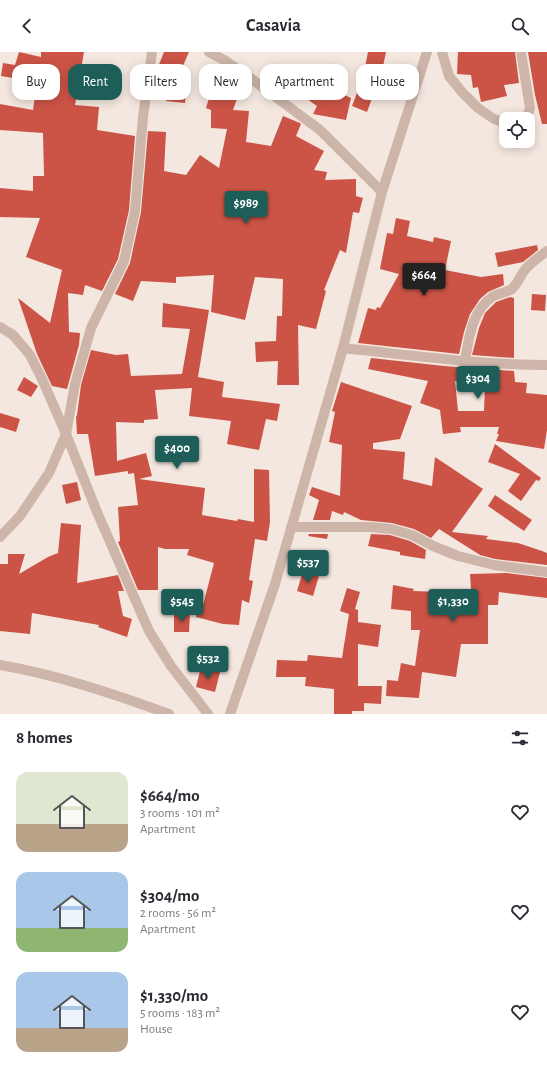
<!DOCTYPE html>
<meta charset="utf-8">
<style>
body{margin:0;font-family:"Alegreya Sans",sans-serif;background:#f7f7f7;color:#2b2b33;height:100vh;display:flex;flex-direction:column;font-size:15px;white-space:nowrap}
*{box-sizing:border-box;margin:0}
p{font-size:13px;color:#7c7c81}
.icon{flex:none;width:22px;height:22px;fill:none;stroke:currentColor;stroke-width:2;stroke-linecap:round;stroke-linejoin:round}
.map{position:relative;height:662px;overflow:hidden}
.details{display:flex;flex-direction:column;background:#fff;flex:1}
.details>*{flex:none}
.top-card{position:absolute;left:12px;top:12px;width:523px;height:36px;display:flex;gap:8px}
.fabs{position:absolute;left:499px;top:60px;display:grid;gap:8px}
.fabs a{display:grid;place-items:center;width:36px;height:36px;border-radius:8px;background:#fff;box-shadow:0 2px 10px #0003;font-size:20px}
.price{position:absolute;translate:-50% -34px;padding:0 9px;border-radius:4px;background:#1d5e59;color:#fff;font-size:13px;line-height:26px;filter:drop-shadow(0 1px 2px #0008)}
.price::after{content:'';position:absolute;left:50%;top:24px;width:12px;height:9px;margin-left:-6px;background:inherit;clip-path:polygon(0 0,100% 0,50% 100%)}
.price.current{background:#222;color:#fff}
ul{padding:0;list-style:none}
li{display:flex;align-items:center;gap:12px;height:100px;padding:0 16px}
li span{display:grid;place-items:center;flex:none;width:112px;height:80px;border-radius:12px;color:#555}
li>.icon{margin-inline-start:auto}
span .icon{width:48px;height:48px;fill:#fffc;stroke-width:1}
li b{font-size:17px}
h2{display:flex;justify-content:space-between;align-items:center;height:48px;padding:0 16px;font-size:17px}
.tag{padding:0 14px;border-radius:12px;background:#fff;box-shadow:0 2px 10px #0003;font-size:14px;line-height:36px}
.tag.current{background:#1d5e59;color:#fff}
header{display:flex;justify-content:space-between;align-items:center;height:52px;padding:0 16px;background:#fff;font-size:18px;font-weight:600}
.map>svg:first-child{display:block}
.building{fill:#cb5446;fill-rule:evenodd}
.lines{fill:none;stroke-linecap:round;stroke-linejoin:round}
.minor{stroke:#cdb5aa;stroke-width:10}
</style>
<header><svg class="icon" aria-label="back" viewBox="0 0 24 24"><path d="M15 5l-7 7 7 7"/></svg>Casavia<svg class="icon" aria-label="search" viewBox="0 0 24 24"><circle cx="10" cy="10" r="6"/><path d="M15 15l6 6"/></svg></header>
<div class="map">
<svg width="547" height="662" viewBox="0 0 547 662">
<rect width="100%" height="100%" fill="#f4e7df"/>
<g class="building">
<path d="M19 0 41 5V0H84L75 53 99 55 97 78 135 84 129 158 118 207 102 239 85 233 83 243 68 241 69 280 80 281 79 293 67 337 52 334 37 302 18 246 50 271 62 218 26 205 40 166 0 165V136L33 139V124H44L43 81 0 78V52L33 58 37 30 1 24 3 11 15 13Z"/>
<path d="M164 0H189L179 23 158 15Z"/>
<path d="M368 0H386L382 19 367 60 352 54 363 25Z"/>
<path d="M458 0H515L519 31 504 33 507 44 481 50 478 35 473 36 471 23 457 22Z"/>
<path d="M528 0H547V72H542L535 43Z"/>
<path d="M226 24 243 30 233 58 249 59 246 90 271 94 283 64 300 71 301 72 296 84 324 99 314 118 327 120 325 128 356 127V144L363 146 359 161 353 160 346 201 340 198 324 238 326 239 316 277 298 273 299 333H277L278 309 256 310 255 290 276 289 277 264H282L283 227 255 225 245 268 211 260 214 223 176 225V231L141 229 133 249 115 242 130 211 141 160 148 79 166 80 164 119 186 123 200 103 219 116 227 77 211 76V58L206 56 211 40 219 42Z"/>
<path d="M311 24 331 31 329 36 351 46 346 68 313 62 317 54 304 45Z"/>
<path d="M168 32H186L185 51 166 49Z"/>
<path d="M396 166 410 169 407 184 433 190 434 185 451 189 445 218 481 225 503 222 504 233 488 240 480 247 470 262 464 280 459 302 358 291 368 256 376 258 377 255 380 256 399 222 380 217 387 181 393 182Z"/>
<path d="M537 193 538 198 523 210 498 215 495 201Z"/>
<path d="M532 242 546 243 545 259 531 258Z"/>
<path d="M510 245 514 246V306L472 303 479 276 485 261 496 250Z"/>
<path d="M163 251 209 258 198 325 224 330 222 345 280 352 277 369 266 367 259 398 227 392 231 369 189 364 192 336 155 338 158 367 144 368V371L116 370 117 409 146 401 152 424 139 427 205 436 202 463 237 469 238 467 254 470V417L269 418 270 470 267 489 255 487 249 528 253 529 249 551 242 548 239 573 223 572 196 565 199 552 203 553 214 511 187 503 189 497H165L158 495V538H138L118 490 120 489 118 455 138 453 134 421 128 422V419L95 424 88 382H77L76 365 77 363 81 333 91 298 116 303 128 302 131 324 182 322 190 277 162 275Z"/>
<path d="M371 306 444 314 514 319 515 330 527 331 526 341 547 343V378L544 397 496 389 499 382H497L499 375H460L461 380 443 382 440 358 420 351 428 329 368 317ZM455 329 485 333 484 359H458Z"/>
<path d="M24 325 38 334 31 345 17 338Z"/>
<path d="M341 330 412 354 400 387 373 391V397L405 400 403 427 432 434 435 405 483 437 452 480 488 484 486 487 518 491 542 499 547 501V513L495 507 480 503 439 477 431 486 414 477 392 471 361 468 344 460 343 463 332 459 330 468H313L319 448 309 443 312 435 340 444 342 393 329 390 335 360 332 359Z"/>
<path d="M0 361 20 367 16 380 0 375Z"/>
<path d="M495 392 541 426 539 429 536 428 521 449 508 439 520 422 488 410Z"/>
<path d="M77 430 81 448 66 452 62 433Z"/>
<path d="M495 443 532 468 524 479 488 454Z"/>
<path d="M61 471 81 473 77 531 118 523 124 539H118L123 564 132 567 127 585 98 575 99 573 32 561 30 582 0 579V512H8V502H25L19 522 48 505 58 501Z"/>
<path d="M309 482H328L327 487 308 484Z"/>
<path d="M371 482 390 483 410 489 426 498 425 507 400 503V500L368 494Z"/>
<path d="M303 519 319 524 313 544 297 539Z"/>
<path d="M507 521 547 526V546L499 540 498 553H488V592H461L456 625 422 620 419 646 386 644 387 628 398 629 401 611 415 614 420 578H411V559L391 557 393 533 414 537 413 539 444 540V538L471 537 470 522Z"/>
<path d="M347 536 360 540 355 557 358 558V570L381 573 378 595 358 592V634H382L381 652 364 651V659H352V662H334V637L305 634 306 625H276L277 608 307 609 308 603 342 606 349 562 340 559Z"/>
<path d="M174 562H190L189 580H174Z"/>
<path d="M201 615 220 620 215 640 196 635Z"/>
</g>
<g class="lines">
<g class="minor">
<path d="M209 0 226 9 249 25 320 78 382 140"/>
<path d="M442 0 449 24 462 40 478 56 494 67 506 71"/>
<path d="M521 0 530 56 527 65 524 67"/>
<path d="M0 275 13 283 30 303 42 327 66 382 97 460 149 579 171 614 208 662"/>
<path d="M343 296C410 303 479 313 547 313"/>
<path d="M465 308C469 286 472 259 492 245 498 241 506 241 512 237 517 232 520 225 524 219 530 211 539 205 547 199"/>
<path d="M291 475H370L391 477 412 483 433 494 458 504 494 513 547 520"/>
<path d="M0 485 20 464 49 421 66 382 75 332 91 276 124 209 135 159 143 65 152 0"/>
<path d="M0 613C58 623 114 642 169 662"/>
<path d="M230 662 275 532 343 296 382 140 427 0"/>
</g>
</g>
</svg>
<div class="fabs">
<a><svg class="icon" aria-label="locate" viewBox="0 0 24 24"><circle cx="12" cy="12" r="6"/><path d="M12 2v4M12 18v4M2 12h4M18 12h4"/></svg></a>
</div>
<b class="price" style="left:246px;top:173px">$989</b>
<b class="price current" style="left:424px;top:245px">$664</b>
<b class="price" style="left:478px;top:348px">$304</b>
<b class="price" style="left:177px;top:418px">$400</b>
<b class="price" style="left:308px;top:532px">$537</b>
<b class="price" style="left:182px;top:571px">$545</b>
<b class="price" style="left:453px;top:571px">$1,330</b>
<b class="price" style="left:208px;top:628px">$532</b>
<div class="top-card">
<a class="tag">Buy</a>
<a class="tag current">Rent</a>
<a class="tag">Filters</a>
<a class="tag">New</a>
<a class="tag">Apartment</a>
<a class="tag">House</a>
</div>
</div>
<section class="details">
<h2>8 homes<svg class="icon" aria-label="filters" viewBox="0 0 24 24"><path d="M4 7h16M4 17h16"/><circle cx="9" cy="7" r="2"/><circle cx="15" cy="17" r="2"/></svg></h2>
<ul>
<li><span style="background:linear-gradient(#dfe7d0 65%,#b9a48a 0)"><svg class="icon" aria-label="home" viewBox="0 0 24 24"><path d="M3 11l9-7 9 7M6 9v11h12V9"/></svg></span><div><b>$664/mo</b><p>3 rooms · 101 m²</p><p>Apartment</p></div><svg class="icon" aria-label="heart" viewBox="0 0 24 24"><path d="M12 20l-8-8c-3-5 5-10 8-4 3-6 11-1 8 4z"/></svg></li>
<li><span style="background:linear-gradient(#a9c7e8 70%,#8fb573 0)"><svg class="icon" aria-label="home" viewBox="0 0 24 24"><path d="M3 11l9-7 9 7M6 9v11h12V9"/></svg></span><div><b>$304/mo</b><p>2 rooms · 56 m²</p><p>Apartment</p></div><svg class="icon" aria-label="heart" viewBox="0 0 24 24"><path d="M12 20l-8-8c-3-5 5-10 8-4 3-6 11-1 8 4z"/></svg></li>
<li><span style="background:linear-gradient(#a9c7e8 70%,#b9a48a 0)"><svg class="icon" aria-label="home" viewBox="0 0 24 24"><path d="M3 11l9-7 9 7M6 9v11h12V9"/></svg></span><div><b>$1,330/mo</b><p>5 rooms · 183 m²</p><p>House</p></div><svg class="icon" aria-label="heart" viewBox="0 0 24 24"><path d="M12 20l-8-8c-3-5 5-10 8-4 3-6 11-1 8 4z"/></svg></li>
</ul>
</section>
